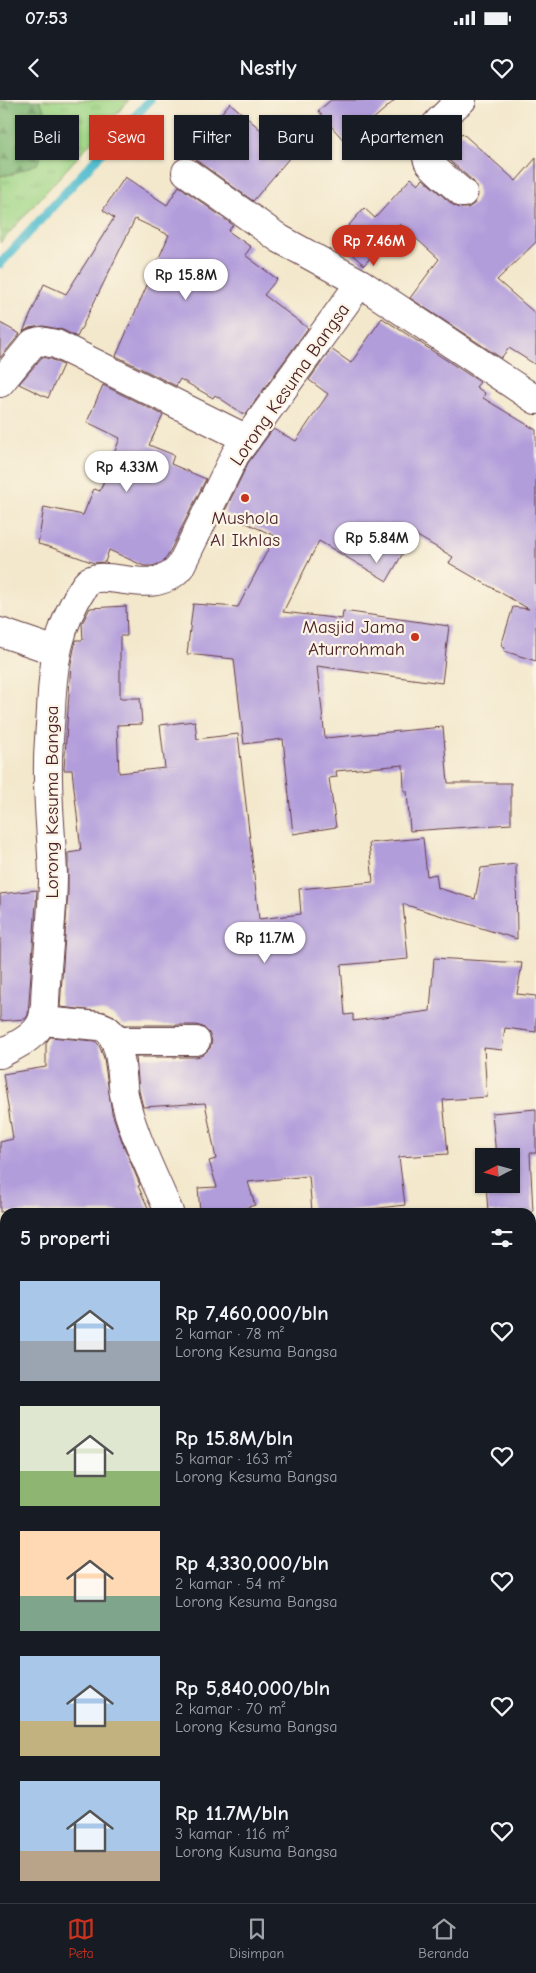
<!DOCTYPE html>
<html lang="id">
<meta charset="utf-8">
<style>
body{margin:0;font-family:"Comic Neue",sans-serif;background:#20242c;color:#f1f3f6;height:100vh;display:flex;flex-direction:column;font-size:19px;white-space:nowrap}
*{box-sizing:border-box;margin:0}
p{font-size:16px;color:#9ea1a6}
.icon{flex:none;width:28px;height:28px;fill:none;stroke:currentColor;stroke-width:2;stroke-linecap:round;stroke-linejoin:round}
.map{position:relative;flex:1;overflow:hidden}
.side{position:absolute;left:0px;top:1108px;width:536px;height:696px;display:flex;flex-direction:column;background:#171b24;border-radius:15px 15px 0 0;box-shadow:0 1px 4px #0004}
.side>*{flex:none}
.top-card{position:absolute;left:15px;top:15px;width:506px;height:45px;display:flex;gap:10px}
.needle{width:32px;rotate:264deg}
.buttons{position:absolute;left:475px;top:1048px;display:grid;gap:10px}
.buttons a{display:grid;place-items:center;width:45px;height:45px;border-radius:0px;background:#171b24;box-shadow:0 1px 4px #0004;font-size:25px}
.price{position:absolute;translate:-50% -42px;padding:0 11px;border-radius:18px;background:#fff;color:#222;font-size:16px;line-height:32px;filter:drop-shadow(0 1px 2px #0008)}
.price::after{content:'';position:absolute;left:50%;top:30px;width:15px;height:11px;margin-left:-8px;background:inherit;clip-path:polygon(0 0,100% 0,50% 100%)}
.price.active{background:#c8321e;color:#fff}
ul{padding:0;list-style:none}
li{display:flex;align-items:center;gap:15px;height:125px;padding:0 20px}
li span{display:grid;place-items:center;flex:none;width:140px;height:100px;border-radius:0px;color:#555}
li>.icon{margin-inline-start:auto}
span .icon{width:60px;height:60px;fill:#fffc;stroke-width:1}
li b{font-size:21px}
h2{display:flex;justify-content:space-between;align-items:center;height:60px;padding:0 20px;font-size:21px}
.tag{padding:0 18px;border-radius:0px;background:#171b24;box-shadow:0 1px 4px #0004;font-size:18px;line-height:45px}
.tag.active{background:#c8321e;color:#fff}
.status{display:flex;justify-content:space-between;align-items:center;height:35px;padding:0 25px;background:#171b24;direction:ltr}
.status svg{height:14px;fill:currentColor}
header{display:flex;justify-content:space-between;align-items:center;height:65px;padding:0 20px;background:#171b24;font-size:22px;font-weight:700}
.tabs{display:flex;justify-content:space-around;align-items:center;height:70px;border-top:1px solid #363941;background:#171b24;font-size:14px;color:#9ea1a6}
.tabs a{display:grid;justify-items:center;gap:2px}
.tabs .active{color:#c8321e}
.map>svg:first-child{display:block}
.grass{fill:url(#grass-tufts);stroke:#757a59}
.forest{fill:url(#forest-firs);stroke:#656b50}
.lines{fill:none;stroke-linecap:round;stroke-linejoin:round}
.stream{stroke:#52bdce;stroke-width:9}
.building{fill:#b29ddb}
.minor-casing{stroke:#633d43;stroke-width:30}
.minor{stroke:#fff;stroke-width:28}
.poi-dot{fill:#c8321e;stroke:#fcf5e5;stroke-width:2}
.labels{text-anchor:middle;stroke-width:4.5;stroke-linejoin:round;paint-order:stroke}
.street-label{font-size:19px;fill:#4a1f2b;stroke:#fcf5e5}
.poi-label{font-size:19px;fill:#4a1f2b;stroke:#fcf5e5}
</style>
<div class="status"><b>07:53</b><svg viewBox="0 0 49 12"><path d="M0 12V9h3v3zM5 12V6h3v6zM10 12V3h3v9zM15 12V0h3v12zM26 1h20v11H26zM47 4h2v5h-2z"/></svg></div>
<header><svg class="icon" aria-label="back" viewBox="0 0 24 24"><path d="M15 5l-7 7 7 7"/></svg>Nestly<svg class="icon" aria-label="heart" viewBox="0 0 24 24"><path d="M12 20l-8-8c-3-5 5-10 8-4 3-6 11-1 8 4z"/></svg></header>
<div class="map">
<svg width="536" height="1803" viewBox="0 0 536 1803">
<defs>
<pattern id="grass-tufts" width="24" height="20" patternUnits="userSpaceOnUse" patternTransform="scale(1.25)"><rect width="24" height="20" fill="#a0d687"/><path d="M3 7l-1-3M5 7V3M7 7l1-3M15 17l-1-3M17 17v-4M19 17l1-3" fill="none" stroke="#8bb775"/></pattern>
<pattern id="forest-firs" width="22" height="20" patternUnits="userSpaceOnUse" patternTransform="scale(1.25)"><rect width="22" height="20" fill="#80b774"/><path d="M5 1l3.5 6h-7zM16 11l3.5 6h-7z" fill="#6b945f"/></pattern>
</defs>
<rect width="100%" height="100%" fill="#fcf5e5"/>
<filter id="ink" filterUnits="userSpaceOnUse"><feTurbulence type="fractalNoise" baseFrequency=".02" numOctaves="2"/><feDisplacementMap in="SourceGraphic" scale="10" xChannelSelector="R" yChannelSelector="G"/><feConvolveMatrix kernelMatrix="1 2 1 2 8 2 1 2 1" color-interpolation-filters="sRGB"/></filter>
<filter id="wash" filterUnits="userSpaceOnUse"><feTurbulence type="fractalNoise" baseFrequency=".0096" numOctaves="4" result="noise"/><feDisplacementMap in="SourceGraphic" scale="20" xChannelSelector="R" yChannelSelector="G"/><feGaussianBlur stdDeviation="1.12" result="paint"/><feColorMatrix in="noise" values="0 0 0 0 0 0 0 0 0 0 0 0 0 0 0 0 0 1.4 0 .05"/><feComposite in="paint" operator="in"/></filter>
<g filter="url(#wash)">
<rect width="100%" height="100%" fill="#f3e8cc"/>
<path class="grass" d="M39 0H129L0 143V76L12 74 48 15Z"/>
<path class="forest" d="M0 0H39C56 27 50 38 37 64L12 74 0 76Z"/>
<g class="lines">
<path class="stream" d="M0 164 150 0"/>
</g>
<g id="blocks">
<g class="building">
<path d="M331 0H395L346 43 318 11Z"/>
<path d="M230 3 291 56 253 101 196 60 201 53 193 46Z"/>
<path d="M462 33 516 81 536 58V142L497 180 536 214V265L509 248 501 258 410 198 439 159 400 124 364 165 336 140 364 108 375 118 411 78 418 84 423 79 453 105 460 108H468L475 103 478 95 477 87 473 81 443 55Z"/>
<path d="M125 77 167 105 179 86 233 125 228 131 251 147 245 155 277 179 264 195 308 228 245 315 215 295 213 298 180 279 176 286 116 256 169 135 135 119 77 237 63 230 43 226 29 228 23 232 44 184 66 194 114 118 103 110Z"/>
<path d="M382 218 480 282 476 287 485 293 483 298 536 330V561L504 551 505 548 501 546 513 507 529 509 449 463 453 457 414 434 387 481 319 441 283 512 342 519 343 511 449 526 442 583 317 566 325 638 443 627 448 683H511V724L410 731 407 691H404L403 665 336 671 337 677 329 678 336 727 293 734 283 639 244 644 234 559 187 554 193 504 238 507 275 436 224 413 248 363 273 329 296 341 328 294 309 280 331 249 351 263Z"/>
<path d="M0 223 20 234 0 258Z"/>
<path d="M42 257 51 259 63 265 48 298 19 284Z"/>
<path d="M103 285 163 315 149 345 174 355 171 364 206 379 167 457 161 463 153 466H144L109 450 105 462 94 463 50 447 38 444 44 407 83 415 94 389 100 391 120 338 87 322Z"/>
<path d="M126 506 127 536H120V598H140L142 624 117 625 119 673 165 668 160 625 195 621 197 639 238 634 259 819 301 814 299 789 373 782 369 743 423 738 427 776 436 774 438 788 475 799 481 768 516 764 517 839 403 804 408 859 341 865 345 915 353 914V921L430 911 434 858 522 863 517 894 536 896V932L505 928 502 950 484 948 487 997 443 1000 448 1054 399 1057 405 1105 345 1112H312L309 1076 248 1082 255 1105 231 1112H200L198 1088 217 1087 209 1061 216 1059 205 1003 143 1007 139 991 136 957H196L203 955 210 948 212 941 209 933 203 927 196 925H124L114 916 105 912 60 907 68 792V753L81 751 72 670H64L71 563 76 540H83L82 523 90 508Z"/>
<path d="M37 790 28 915 25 919 0 921V794Z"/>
<path d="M50 937 95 941 99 945 104 958 112 1013 123 1044 140 1085 138 1086 150 1112H0V1042L13 1039 3 974 46 967V943Z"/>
<path d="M536 1009V1053H530L533 1112H488L486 1084H511V1056H496L492 1013Z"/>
</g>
</g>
</g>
<g filter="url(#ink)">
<use href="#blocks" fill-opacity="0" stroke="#633d43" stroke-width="1"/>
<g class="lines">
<g class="minor-casing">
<g id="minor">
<path d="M462 0C445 15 417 34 428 61 431 67 456 87 463 93"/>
<path d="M186 72 280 139 360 183 536 300"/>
<path d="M0 283 33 243 40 241 56 244 247 339"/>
<path d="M0 532 56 551"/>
<path d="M42 921 99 926C123 931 121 975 124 994 131 1032 154 1076 169 1112"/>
<path d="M116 941H196"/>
<path d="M0 954C14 946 36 937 42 921 44 916 44 910 45 905 46 862 53 819 53 776 52 739 47 701 48 663 48 646 50 628 51 610 53 563 58 525 85 485 101 463 152 501 180 467L235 355 360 183"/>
<path d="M0 1221 5 1236"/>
<path d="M531 1316 536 1293"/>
<path d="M0 1436 5 1438"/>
<path d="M0 1679H5"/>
<path d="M531 1774H536"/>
<path d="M115 1799V1803"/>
<path d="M440 1803 441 1799"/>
</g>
</g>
<use href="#minor" class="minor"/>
</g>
</g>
<g class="poi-dot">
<circle cx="245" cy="398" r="5"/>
<circle cx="415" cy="537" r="5"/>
</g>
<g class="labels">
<g class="street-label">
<text transform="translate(289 284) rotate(-55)" y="7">Lorong Kesuma Bangsa</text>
<text transform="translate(51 702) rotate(-90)" y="7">Lorong Kesuma Bangsa</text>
</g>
<g class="poi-label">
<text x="245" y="424">Mushola<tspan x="245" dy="22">Al Ikhlas</tspan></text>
<text x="405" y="533" text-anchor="end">Masjid Jama<tspan x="405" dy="22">Aturrohmah</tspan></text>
</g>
</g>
</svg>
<div class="buttons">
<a><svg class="needle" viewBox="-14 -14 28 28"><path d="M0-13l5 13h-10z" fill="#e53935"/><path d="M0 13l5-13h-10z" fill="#9ea1a6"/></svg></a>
</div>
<b class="price active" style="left:374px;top:167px">Rp 7.46M</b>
<b class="price" style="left:186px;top:201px">Rp 15.8M</b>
<b class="price" style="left:127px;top:393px">Rp 4.33M</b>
<b class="price" style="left:377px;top:464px">Rp 5.84M</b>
<b class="price" style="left:265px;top:864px">Rp 11.7M</b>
<div class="top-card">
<a class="tag">Beli</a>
<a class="tag active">Sewa</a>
<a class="tag">Filter</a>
<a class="tag">Baru</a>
<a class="tag">Apartemen</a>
</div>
<section class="side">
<h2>5 properti<svg class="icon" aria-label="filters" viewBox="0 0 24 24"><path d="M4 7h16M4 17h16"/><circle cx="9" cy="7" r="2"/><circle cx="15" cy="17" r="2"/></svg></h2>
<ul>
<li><span style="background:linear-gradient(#a9c7e8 60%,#9aa5b1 0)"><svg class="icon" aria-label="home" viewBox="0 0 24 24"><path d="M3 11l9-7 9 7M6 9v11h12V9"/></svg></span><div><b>Rp 7,460,000/bln</b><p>2 kamar · 78 m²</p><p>Lorong Kesuma Bangsa</p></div><svg class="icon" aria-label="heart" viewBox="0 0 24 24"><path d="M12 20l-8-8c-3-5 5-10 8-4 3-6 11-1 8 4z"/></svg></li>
<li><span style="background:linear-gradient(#dfe7d0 65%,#8fb573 0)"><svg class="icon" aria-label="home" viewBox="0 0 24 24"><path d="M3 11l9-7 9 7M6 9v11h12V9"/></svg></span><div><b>Rp 15.8M/bln</b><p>5 kamar · 163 m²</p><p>Lorong Kesuma Bangsa</p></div><svg class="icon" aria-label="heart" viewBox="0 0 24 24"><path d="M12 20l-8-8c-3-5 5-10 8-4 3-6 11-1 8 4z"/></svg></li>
<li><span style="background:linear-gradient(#ffd9b3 65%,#7fa58c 0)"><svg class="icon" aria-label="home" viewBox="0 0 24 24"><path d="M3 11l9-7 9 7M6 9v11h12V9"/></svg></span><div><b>Rp 4,330,000/bln</b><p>2 kamar · 54 m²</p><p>Lorong Kesuma Bangsa</p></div><svg class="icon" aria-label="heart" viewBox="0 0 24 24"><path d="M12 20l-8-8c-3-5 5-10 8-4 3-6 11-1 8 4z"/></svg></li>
<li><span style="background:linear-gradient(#a9c7e8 65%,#c2b280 0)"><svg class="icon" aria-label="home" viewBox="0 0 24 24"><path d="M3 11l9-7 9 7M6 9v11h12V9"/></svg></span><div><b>Rp 5,840,000/bln</b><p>2 kamar · 70 m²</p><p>Lorong Kesuma Bangsa</p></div><svg class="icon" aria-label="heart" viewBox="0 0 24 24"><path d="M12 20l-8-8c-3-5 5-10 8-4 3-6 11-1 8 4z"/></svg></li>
<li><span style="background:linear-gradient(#a9c7e8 70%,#b9a48a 0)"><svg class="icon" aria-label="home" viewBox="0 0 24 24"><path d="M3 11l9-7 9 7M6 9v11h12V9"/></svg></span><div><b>Rp 11.7M/bln</b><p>3 kamar · 116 m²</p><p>Lorong Kusuma Bangsa</p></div><svg class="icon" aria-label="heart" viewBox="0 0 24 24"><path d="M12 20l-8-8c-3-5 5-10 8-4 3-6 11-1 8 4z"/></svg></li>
</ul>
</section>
</div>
<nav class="tabs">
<a class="active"><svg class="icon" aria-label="map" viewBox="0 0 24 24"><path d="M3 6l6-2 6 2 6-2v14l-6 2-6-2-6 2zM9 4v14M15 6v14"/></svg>Peta</a>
<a><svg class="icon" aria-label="saved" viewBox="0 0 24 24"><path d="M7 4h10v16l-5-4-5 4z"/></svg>Disimpan</a>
<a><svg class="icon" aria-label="home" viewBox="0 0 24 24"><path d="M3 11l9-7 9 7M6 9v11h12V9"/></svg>Beranda</a>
</nav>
